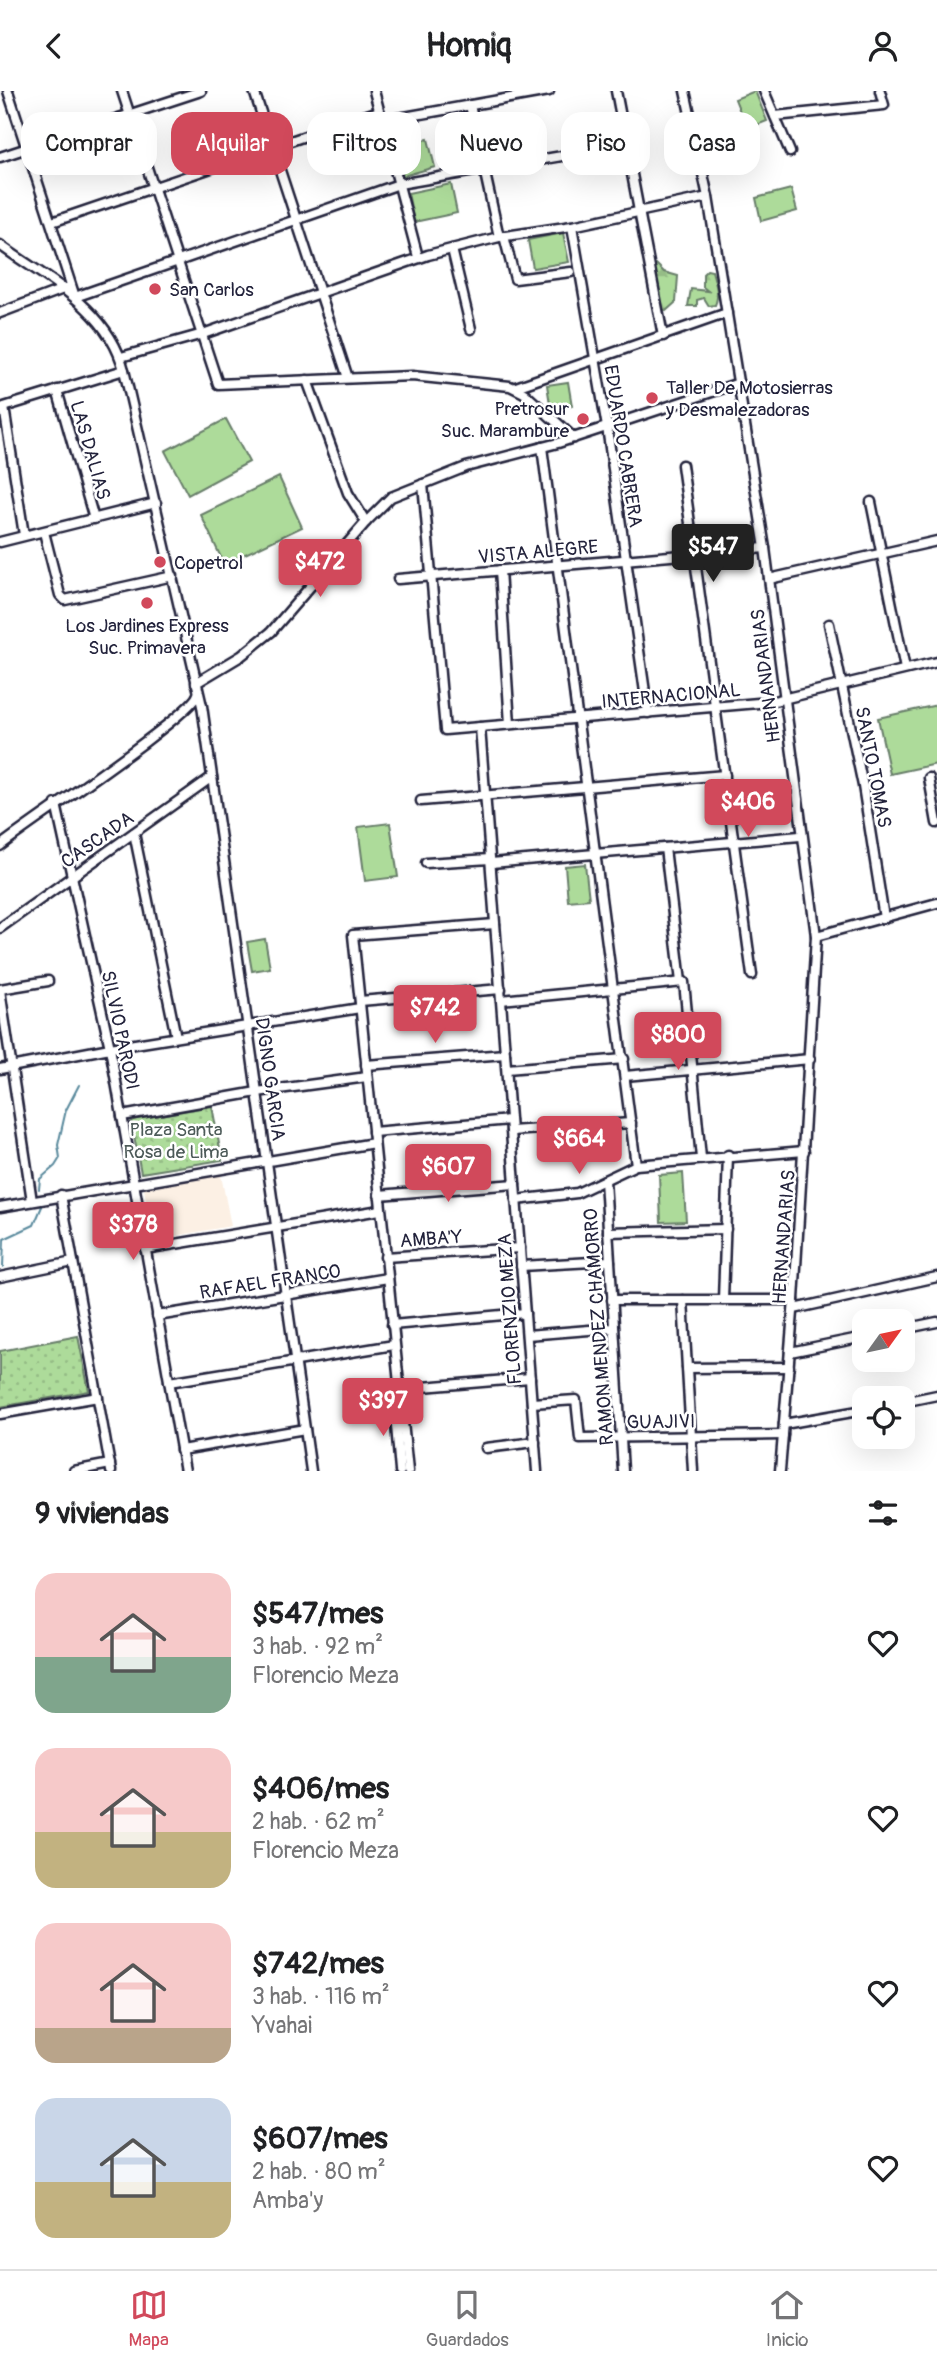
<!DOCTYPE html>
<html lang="es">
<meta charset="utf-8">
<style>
body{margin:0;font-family:Pangolin,sans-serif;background:#f6f6f6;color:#202124;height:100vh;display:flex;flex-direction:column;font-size:26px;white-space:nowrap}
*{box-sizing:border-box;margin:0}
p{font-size:23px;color:#757577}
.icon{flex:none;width:38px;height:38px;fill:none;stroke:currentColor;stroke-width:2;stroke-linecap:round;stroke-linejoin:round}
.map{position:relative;height:1380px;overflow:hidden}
.side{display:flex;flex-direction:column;background:#fff;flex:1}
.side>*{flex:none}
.banner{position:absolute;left:21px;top:21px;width:896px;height:63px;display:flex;gap:14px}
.needle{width:46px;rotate:57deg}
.fabs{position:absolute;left:852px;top:1218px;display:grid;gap:14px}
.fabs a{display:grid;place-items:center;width:63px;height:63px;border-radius:14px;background:#fff;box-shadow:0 7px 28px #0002;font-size:35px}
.price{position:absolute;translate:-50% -60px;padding:0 16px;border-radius:7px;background:#d1495b;color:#fff;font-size:23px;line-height:46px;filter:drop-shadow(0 2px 4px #0008)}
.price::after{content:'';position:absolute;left:50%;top:42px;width:21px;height:16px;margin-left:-10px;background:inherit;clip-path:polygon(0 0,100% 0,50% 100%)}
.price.active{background:#222;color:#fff}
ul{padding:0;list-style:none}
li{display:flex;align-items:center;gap:21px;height:175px;padding:0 35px}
li span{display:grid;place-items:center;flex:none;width:196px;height:140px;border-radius:21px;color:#555}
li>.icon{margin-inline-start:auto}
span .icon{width:84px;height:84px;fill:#fffc;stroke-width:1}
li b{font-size:30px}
h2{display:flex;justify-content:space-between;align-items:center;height:84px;padding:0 35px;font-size:30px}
.pill{padding:0 24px;border-radius:21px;background:#fff;box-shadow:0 7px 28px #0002;font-size:24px;line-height:63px}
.pill.active{background:#d1495b;color:#fff}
header{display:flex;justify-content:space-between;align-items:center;height:91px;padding:0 35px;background:#fff;font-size:32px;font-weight:700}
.dock{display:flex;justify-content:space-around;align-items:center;height:98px;border-top:2px solid #e0e0e0;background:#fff;font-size:19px;color:#757577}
.dock a{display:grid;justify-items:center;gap:4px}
.dock .active{color:#d1495b}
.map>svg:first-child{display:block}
.built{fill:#fcf0e4}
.grass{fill:url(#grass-dots);stroke:#687e6a;stroke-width:2}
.forest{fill:url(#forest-firs);stroke:#687e6a;stroke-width:2}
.pitch{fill:#addb9a;stroke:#687e6a;stroke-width:2}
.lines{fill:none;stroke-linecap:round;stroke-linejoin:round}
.stream{stroke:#5a8a9d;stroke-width:2}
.minor-casing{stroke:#22223b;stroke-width:13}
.minor{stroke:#fff;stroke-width:8}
.poi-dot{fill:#d1495b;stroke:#fff;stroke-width:2.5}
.labels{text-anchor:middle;stroke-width:5;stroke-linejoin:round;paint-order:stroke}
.poi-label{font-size:19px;fill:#22223b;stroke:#fff;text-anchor:start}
.street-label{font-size:19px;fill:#22223b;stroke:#fff}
.park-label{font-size:19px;fill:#4c5a58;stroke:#fff}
</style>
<header><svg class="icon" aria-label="back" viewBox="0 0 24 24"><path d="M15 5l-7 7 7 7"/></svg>Homiq<svg class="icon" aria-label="person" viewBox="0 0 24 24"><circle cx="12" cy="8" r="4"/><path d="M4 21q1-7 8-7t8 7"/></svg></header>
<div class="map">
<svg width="937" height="1380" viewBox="0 0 937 1380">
<defs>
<pattern id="grass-dots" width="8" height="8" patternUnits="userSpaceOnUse" patternTransform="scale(1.75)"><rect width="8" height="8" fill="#addb9a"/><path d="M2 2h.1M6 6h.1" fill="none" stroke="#95bc86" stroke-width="1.8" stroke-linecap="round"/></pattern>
<pattern id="forest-firs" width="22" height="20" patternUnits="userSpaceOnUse" patternTransform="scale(1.75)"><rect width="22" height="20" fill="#addb9a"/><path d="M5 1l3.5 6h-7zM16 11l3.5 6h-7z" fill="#95bc86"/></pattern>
</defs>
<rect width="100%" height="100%" fill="#fff"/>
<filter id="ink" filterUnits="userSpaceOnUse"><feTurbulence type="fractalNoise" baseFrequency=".0143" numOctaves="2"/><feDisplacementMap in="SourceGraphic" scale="14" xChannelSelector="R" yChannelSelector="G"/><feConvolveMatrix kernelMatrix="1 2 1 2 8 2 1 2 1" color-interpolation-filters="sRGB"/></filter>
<g filter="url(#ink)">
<path class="built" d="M221 1084 231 1135 153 1149 144 1098Z"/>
<g class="grass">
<path d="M212 1015 222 1069 141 1082 131 1029Z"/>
<path d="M78 1245 89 1300 0 1316V1260Z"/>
</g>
<g class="forest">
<path d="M656 173 664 181 678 185 676 211 666 220 661 217 652 176Z"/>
<path d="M707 179 712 180C715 191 720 203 715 214L709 215 704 207 697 209V215H688L691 198 708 200 703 196V183Z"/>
</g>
<g class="pitch">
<path d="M755 0 767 30 747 38 735 8Z"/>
<path d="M428 48 435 76 403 85 395 56Z"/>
<path d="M451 93 457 122 414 131 408 102Z"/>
<path d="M791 98 797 120 761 130 756 107Z"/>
<path d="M563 142 569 171 533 177 528 149Z"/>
<path d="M568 291 572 315 551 319 547 294Z"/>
<path d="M226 328 249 371 188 404 165 360Z"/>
<path d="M279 386 302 436 224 473 201 424Z"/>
<path d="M937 614V673L890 683 878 627Z"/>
<path d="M390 732 398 786 365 790 358 736Z"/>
<path d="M585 773 589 808 568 810 565 775Z"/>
<path d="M265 848 270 877 252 880 247 851Z"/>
<path d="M683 1082 686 1130 661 1131 659 1084Z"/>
</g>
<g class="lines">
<g class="stream">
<path d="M39 1098 40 1088 55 1075 60 1067 58 1054 66 1019 79 994"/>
<path d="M3 1176 4 1148 34 1134 43 1113"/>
</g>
<g class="minor-casing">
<g id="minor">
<path d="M8 0 75 206"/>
<path d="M122 0 218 293 412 285 510 295 524 302 574 347"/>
<path d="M254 0 348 287"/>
<path d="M374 0 418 166"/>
<path d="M616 0 663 245"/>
<path d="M685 0 708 106 765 457 816 845 794 1209 780 1380"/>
<path d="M764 0 790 61"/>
<path d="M470 14 499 146"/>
<path d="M775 25 884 14 880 0"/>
<path d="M382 30 549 0"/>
<path d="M0 66 201 0"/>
<path d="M52 131 379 20"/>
<path d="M572 135 607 336 648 622"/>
<path d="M504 145 515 188 571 181"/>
<path d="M0 154C48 189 108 217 124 279L202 615 311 1380"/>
<path d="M452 158 471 238"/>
<path d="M75 206 399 93 626 54"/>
<path d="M0 222 66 197"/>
<path d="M121 266 203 243 428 164 499 146 572 135 708 106"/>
<path d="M307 289 348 402 366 431"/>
<path d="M516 296 727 222"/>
<path d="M57 299 94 428"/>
<path d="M542 356 636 1074"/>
<path d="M682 374 752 884"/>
<path d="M423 393 445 639 770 611 937 571"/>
<path d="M871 411 905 578"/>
<path d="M44 441 60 504 65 509 173 485"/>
<path d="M24 444 4 316 124 279"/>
<path d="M0 451 156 412"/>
<path d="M500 479 510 633"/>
<path d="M398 488 765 457"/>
<path d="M769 488 937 450"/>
<path d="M829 533 863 695 884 827"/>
<path d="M196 592 241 565 271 541 366 431 391 406 466 376 558 352 739 292"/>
<path d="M480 636 537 1380"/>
<path d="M929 687 937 732"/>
<path d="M421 710 725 684"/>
<path d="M56 713 110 957 185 1380"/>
<path d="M134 742 176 946"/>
<path d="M0 755C29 732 192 624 198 603"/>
<path d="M665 757 681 891"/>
<path d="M426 772 490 768"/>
<path d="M491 772 800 745"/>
<path d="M0 837 212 686"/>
<path d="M816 845 937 812"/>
<path d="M0 898 48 890"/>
<path d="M0 899 32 1110"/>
<path d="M501 909 684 891 701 1067"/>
<path d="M360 910 501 898"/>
<path d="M366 974 505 963"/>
<path d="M0 978 110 957 360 917"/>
<path d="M507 978 624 968"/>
<path d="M625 985 810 968"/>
<path d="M122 1025 257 1001 367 986"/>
<path d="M511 1040 631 1032"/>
<path d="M373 1041 510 1029"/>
<path d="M605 1089 623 1380"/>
<path d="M61 1104 111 1380"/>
<path d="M379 1104 515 1093"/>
<path d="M516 1109 577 1102 636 1074 804 1060"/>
<path d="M0 1116 374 1052"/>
<path d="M608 1141 726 1138"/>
<path d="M145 1158 380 1119"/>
<path d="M385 1166 520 1157"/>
<path d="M521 1175 610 1170"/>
<path d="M0 1186 73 1171"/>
<path d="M612 1209H794"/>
<path d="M683 1209 693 1380"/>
<path d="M723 1209 728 1064"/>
<path d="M794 1218 937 1186"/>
<path d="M157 1225 388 1187"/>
<path d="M392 1234 525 1222"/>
<path d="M903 1238 937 1231"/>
<path d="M527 1244 614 1237"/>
<path d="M790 1261 864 1246"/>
<path d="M687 1277 789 1276"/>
<path d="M169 1291 394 1254"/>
<path d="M399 1298 530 1287"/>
<path d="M400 1306 394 1312 400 1380"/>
<path d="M903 1311 937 1304"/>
<path d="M532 1312 576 1309 580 1347 783 1344"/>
<path d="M0 1323 98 1306"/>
<path d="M784 1333 864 1319"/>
<path d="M486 1357 535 1351"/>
<path d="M181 1359 305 1338"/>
<path d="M74 1380 110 1373"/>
<path d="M408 1380 353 844 495 833"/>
</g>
</g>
<use href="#minor" class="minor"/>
</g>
</g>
<g class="poi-dot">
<circle cx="155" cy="198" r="7"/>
<circle cx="652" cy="307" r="7"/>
<circle cx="583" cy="328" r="7"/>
<circle cx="160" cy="471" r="7"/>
<circle cx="147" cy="512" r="7"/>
</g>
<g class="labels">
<g class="poi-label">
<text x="169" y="205">San Carlos</text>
<text x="666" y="303">Taller De Motosierras<tspan x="666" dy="22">y Desmalezadoras</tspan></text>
<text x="569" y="324" text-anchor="end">Pretrosur<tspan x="569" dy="22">Suc. Marambure</tspan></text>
<text x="174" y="478">Copetrol</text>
<text x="147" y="541" text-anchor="middle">Los Jardines Express<tspan x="147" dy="22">Suc. Primavera</tspan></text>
</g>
<g class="street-label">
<text transform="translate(624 355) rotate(81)" y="7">EDUARDO CABRERA</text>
<text transform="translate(91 359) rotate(74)" y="7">LAS DALIAS</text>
<text transform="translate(538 460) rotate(-5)" y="7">VISTA ALEGRE</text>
<text transform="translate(765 585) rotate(-97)" y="7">HERNANDARIAS</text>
<text transform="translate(671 604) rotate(-5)" y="7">INTERNACIONAL</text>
<text transform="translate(874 676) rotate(79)" y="7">SANTO TOMAS</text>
<text transform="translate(97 748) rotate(-35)" y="7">CASCADA</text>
<text transform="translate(121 939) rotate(78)" y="7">SILVIO PARODI</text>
<text transform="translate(271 988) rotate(82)" y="7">DIGNO GARCIA</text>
<text transform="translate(783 1146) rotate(-86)" y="7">HERNANDARIAS</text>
<text transform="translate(431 1147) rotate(-4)" y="7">AMBA'Y</text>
<text transform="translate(270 1190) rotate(-9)" y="7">RAFAEL FRANCO</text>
<text transform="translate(509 1218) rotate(-94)" y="7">FLORENZIO MEZA</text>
<text transform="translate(598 1236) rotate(-94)" y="7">RAMON MENDEZ CHAMORRO</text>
<text transform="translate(661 1330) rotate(-1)" y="7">GUAJIVI</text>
</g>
<g class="park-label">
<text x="176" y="1045">Plaza Santa<tspan x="176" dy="22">Rosa de Lima</tspan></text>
</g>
</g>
</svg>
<div class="fabs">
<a><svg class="needle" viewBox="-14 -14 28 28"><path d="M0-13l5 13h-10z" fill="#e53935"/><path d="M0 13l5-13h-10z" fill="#757577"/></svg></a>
<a><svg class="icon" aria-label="locate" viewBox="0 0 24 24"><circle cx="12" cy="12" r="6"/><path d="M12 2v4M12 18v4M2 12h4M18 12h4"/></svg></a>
</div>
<b class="price active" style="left:713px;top:493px">$547</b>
<b class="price" style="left:320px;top:508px">$472</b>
<b class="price" style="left:748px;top:748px">$406</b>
<b class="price" style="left:435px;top:954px">$742</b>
<b class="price" style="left:678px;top:981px">$800</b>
<b class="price" style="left:579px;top:1085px">$664</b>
<b class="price" style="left:448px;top:1113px">$607</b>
<b class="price" style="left:133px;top:1171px">$378</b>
<b class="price" style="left:383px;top:1347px">$397</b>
<div class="banner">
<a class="pill">Comprar</a>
<a class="pill active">Alquilar</a>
<a class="pill">Filtros</a>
<a class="pill">Nuevo</a>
<a class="pill">Piso</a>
<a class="pill">Casa</a>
</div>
</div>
<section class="side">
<h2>9 viviendas<svg class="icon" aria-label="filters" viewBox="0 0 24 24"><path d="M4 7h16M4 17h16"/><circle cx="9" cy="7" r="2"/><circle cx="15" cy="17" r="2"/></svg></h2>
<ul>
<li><span style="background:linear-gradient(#f6c9c9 60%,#7fa58c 0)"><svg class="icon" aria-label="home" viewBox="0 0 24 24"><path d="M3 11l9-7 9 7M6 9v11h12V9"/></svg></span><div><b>$547/mes</b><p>3 hab. · 92 m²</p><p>Florencio Meza</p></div><svg class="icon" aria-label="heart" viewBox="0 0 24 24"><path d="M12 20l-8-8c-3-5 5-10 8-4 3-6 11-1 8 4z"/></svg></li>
<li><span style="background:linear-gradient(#f6c9c9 60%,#c2b280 0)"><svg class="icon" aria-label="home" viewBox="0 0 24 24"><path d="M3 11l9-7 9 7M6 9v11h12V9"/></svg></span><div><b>$406/mes</b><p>2 hab. · 62 m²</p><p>Florencio Meza</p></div><svg class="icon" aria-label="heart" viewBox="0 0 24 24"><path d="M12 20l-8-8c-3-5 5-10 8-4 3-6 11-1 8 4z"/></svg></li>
<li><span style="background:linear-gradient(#f6c9c9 75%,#b9a48a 0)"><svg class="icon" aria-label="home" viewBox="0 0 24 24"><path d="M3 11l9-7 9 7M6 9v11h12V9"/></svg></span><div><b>$742/mes</b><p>3 hab. · 116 m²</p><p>Yvahai</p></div><svg class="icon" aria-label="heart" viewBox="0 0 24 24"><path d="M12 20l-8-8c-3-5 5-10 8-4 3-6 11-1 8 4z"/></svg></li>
<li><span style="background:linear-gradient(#c9d6e8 60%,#c2b280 0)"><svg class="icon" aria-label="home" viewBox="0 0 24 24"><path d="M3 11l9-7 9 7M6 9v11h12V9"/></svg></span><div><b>$607/mes</b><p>2 hab. · 80 m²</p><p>Amba'y</p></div><svg class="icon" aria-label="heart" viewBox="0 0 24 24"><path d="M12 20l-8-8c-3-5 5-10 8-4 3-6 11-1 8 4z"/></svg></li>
</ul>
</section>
<nav class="dock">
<a class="active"><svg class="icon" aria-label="map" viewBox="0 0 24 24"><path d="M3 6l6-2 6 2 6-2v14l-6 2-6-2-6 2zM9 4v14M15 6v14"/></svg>Mapa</a>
<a><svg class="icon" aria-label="saved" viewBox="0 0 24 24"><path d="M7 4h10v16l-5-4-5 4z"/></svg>Guardados</a>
<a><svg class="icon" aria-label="home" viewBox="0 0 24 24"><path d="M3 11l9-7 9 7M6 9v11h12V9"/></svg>Inicio</a>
</nav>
